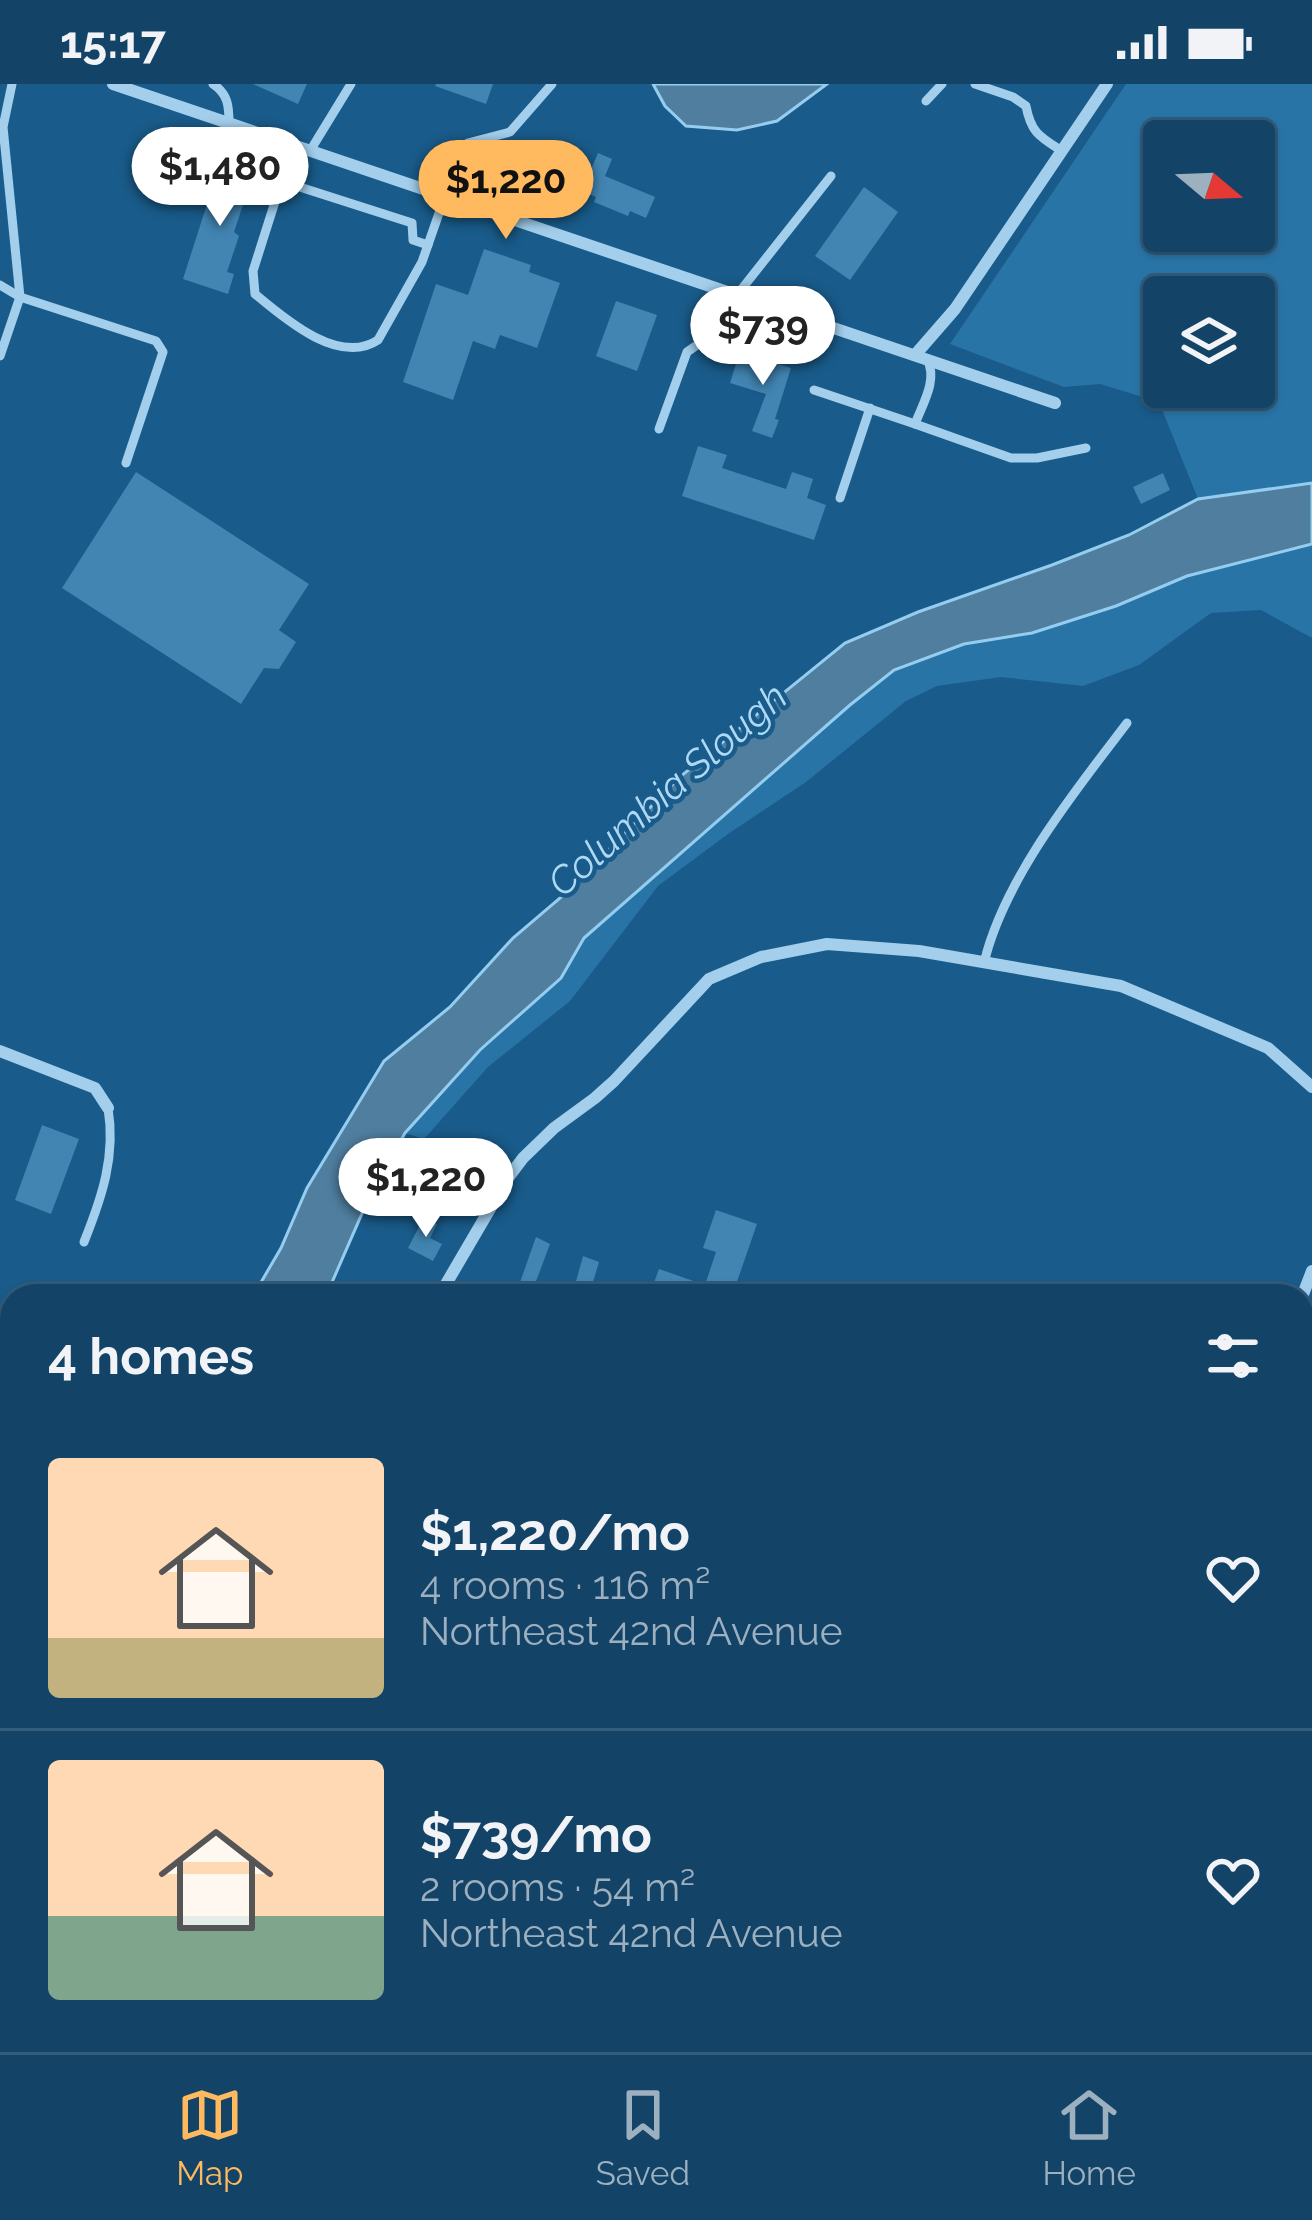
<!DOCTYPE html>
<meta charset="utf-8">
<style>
body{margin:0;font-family:Raleway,sans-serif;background:#204e71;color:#f1f3f6;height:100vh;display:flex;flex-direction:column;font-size:45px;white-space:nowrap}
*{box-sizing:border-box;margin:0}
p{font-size:39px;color:#9db0c0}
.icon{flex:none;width:66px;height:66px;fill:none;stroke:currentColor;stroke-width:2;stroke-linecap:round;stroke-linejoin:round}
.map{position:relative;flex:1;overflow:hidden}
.details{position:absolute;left:0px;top:1200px;width:1314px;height:768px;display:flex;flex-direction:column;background:#134468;border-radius:36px 36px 0 0;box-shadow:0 3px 9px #0004,0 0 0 3px #325c7c}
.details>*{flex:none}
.needle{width:78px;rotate:109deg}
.fabs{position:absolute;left:1143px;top:36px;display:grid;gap:24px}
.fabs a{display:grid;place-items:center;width:132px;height:132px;border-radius:12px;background:#134468;box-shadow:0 3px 9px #0004,0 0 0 3px #325c7c;font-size:60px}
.price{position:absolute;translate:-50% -102px;padding:0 27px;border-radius:42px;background:#fff;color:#222;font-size:39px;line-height:78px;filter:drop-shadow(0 3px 6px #0008)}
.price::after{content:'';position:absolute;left:50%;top:72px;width:36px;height:27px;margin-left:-18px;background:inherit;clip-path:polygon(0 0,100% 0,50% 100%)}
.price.active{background:#ffb95f;color:#111}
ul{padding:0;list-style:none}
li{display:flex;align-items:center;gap:36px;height:300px;padding:0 48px}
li+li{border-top:3px solid #325c7c}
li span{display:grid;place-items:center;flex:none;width:336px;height:240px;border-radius:12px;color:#555}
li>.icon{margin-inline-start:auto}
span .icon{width:144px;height:144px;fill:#fffc;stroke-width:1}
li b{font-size:51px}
h2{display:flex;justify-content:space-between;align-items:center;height:144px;padding:0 48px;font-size:51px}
.status{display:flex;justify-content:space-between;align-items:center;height:84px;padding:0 60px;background:#134468;direction:ltr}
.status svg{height:33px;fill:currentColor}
.tab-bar{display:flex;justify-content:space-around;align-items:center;height:168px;border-top:3px solid #325c7c;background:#134468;font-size:33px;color:#9db0c0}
.tab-bar a{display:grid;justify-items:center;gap:6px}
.tab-bar .active{color:#ffb95f}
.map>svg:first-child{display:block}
.green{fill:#2974a6;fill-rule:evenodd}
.water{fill:#4f7e9f;stroke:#95cdf0;stroke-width:3}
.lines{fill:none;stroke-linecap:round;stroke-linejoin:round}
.stream{stroke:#95cdf0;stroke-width:6}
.building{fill:#4285b2}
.path{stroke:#a3cfed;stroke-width:3;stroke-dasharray:6 9;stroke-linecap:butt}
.service{stroke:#a3cfed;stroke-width:9}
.minor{stroke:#a3cfed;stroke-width:12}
.tertiary{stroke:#a3cfed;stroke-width:21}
.labels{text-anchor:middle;stroke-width:9;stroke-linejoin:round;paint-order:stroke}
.water-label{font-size:39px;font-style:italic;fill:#aed9f5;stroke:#195b8a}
</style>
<div class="status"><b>15:17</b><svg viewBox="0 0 49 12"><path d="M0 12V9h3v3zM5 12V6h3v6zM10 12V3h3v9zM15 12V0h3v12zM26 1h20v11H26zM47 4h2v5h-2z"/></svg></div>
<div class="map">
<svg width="1312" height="1968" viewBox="0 0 1312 1968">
<rect width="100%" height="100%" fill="#195b8a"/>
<g class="green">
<path d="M1126 0H1312V399L1198 415 1159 318 1100 300 1064 303 950 260ZM1164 57H1254V147H1164ZM1164 213H1254V303H1164Z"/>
<path d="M1312 460V554L1261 526 1211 529 1139 581 1083 602 1001 593 937 602 906 617 806 698 728 750 658 802 570 917 488 983 424 1055 405 1049 480 966 561 894 584 854 850 620 894 586 964 560 1032 549 1116 522 1187 492Z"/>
<path d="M1312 1338V1462L1302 1468V1343Z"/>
<path d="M0 1368 12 1373V1937L0 1962Z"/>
<path d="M668 1956H742L734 1968H659Z"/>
</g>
<g class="water">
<path d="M653 0H827L777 37 737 46 686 42 665 22Z"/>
<path d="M1312 399V460L1187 492 1116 522 1032 549 964 560 894 586 850 621 584 854 561 894 480 966 405 1049 371 1109 326 1212H253L281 1164 307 1104 384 977 450 923 513 854 566 809 681 692 845 559 918 528 1052 481 1129 451 1198 415Z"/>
<path d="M1309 1477 1312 1483V1607L1302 1610V1481Z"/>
<path d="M12 1937V1956H60L54 1968H0V1962Z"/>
</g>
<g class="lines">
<g class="stream">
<path d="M1302 1363 1312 1360"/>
<path d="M0 1621 12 1618"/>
<path d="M678 1968 684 1956"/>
</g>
</g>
<g class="building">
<path d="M253 0H307L298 20Z"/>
<path d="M436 0H493L486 20 435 2Z"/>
<path d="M598 69 612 75 605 92 655 113 646 134 630 127 628 132 594 118 596 113 582 107Z"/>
<path d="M236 72 257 79 234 148 239 152 227 188 234 190 228 210 183 195 216 92 229 96Z"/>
<path d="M864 103 898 128 850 196 815 172Z"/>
<path d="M484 165 531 181 529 188 560 199 537 264 500 251 495 265 473 257 453 316 403 298 436 200 468 211Z"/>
<path d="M616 217 657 231 637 287 596 272Z"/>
<path d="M740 267 791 284 775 335 779 336 772 354 752 347 766 310 730 299Z"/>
<path d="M698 362 727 371 722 384 786 405 792 388 813 395 807 414 826 421 814 456 682 412Z"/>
<path d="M136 388 309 500 279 546 296 558 279 585 264 584 241 620 62 504Z"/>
<path d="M1163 389 1170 406 1141 420 1133 403Z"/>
<path d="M42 1041 79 1055 51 1130 15 1116Z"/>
<path d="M716 1126 757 1140 732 1212H649L659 1185 705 1201 716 1168 703 1164Z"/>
<path d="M424 1133 437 1140 430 1154 442 1160 433 1177 408 1164Z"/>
<path d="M536 1153 550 1160 532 1208 518 1204Z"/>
<path d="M583 1172 599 1178 593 1198 588 1212H572Z"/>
</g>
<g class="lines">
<g class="path">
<path d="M1302 1434 1312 1430"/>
<path d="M0 1594 11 1607 0 1677"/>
</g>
<g class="service">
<path d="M213 0C228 10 229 22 229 39"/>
<path d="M975 0 1013 13 1026 22C1031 49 1040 53 1062 67"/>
<path d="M926 17 942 0"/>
<path d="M293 61 253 187 255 210C285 235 339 282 378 256L422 178 445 112"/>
<path d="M310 67 351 0"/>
<path d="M281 97 412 139 413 156 428 161"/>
<path d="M438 110 458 67 468 59 510 48 552 0"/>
<path d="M0 201 20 213 156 257 163 268 126 379"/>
<path d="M737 211 831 92"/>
<path d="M748 214 737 247 738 251 785 267"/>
<path d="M0 272 20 213 3 43 12 0"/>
<path d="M814 306 915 340C923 319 938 296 927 275"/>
<path d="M915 340 1011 374H1037L1086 364"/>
<path d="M659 345 687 268 700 259 737 247"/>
<path d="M840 414 870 324"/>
<path d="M984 879C1004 795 1075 707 1127 639"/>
<path d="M84 1158C102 1113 116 1072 108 1024"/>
<path d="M1302 1688 1312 1683"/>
<path d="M257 1956 295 1968"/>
<path d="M1281 1956 1287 1968"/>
<path d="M492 1968 496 1956"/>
</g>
<g class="minor">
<path d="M113 0 1055 319"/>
<path d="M915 271 955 225 1107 0"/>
<path d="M0 967 95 1004 108 1024"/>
<path d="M439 1212 508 1094 523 1074 554 1044 595 1014 614 997 709 895 761 873 827 860 919 867 1121 902 1268 964 1312 1003"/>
<path d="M1302 1213 1312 1187"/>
<path d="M172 1968 176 1956"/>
<path d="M558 1968 566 1956"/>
</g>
<g class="tertiary">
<path d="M0 1347 12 1352"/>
<path d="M764 1968 772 1956"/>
</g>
</g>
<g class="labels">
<g class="water-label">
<text transform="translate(667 705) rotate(-41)" y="14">Columbia Slough</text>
</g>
</g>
</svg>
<div class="fabs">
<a><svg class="needle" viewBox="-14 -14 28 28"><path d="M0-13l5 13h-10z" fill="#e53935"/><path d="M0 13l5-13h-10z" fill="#9db0c0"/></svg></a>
<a><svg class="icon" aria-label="layers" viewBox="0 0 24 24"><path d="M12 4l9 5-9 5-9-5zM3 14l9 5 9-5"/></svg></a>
</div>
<b class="price" style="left:220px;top:145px">$1,480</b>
<b class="price active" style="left:506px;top:158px">$1,220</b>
<b class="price" style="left:763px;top:304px">$739</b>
<b class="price" style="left:426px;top:1156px">$1,220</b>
<section class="details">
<h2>4 homes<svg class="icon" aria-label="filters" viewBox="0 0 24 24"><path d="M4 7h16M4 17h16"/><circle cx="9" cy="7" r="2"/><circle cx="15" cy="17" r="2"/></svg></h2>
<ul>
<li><span style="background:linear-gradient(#ffd9b3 75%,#c2b280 0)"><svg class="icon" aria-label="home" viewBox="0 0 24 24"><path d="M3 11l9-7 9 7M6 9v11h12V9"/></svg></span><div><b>$1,220/mo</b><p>4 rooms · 116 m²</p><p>Northeast 42nd Avenue</p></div><svg class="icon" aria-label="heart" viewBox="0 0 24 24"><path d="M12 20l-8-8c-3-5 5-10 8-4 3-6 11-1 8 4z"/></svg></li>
<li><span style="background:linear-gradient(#ffd9b3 65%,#7fa58c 0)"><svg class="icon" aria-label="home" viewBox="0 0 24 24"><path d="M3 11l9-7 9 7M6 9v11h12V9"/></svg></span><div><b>$739/mo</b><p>2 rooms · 54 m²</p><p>Northeast 42nd Avenue</p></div><svg class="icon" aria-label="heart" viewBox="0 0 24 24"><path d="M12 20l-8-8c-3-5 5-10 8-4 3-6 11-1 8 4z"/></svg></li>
</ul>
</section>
</div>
<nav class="tab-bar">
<a class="active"><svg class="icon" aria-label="map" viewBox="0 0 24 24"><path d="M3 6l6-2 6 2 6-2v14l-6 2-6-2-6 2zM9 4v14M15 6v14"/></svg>Map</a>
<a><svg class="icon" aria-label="saved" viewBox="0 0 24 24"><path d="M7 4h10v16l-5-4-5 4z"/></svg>Saved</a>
<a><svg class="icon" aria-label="home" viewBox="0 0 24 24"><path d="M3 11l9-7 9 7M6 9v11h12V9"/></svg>Home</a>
</nav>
